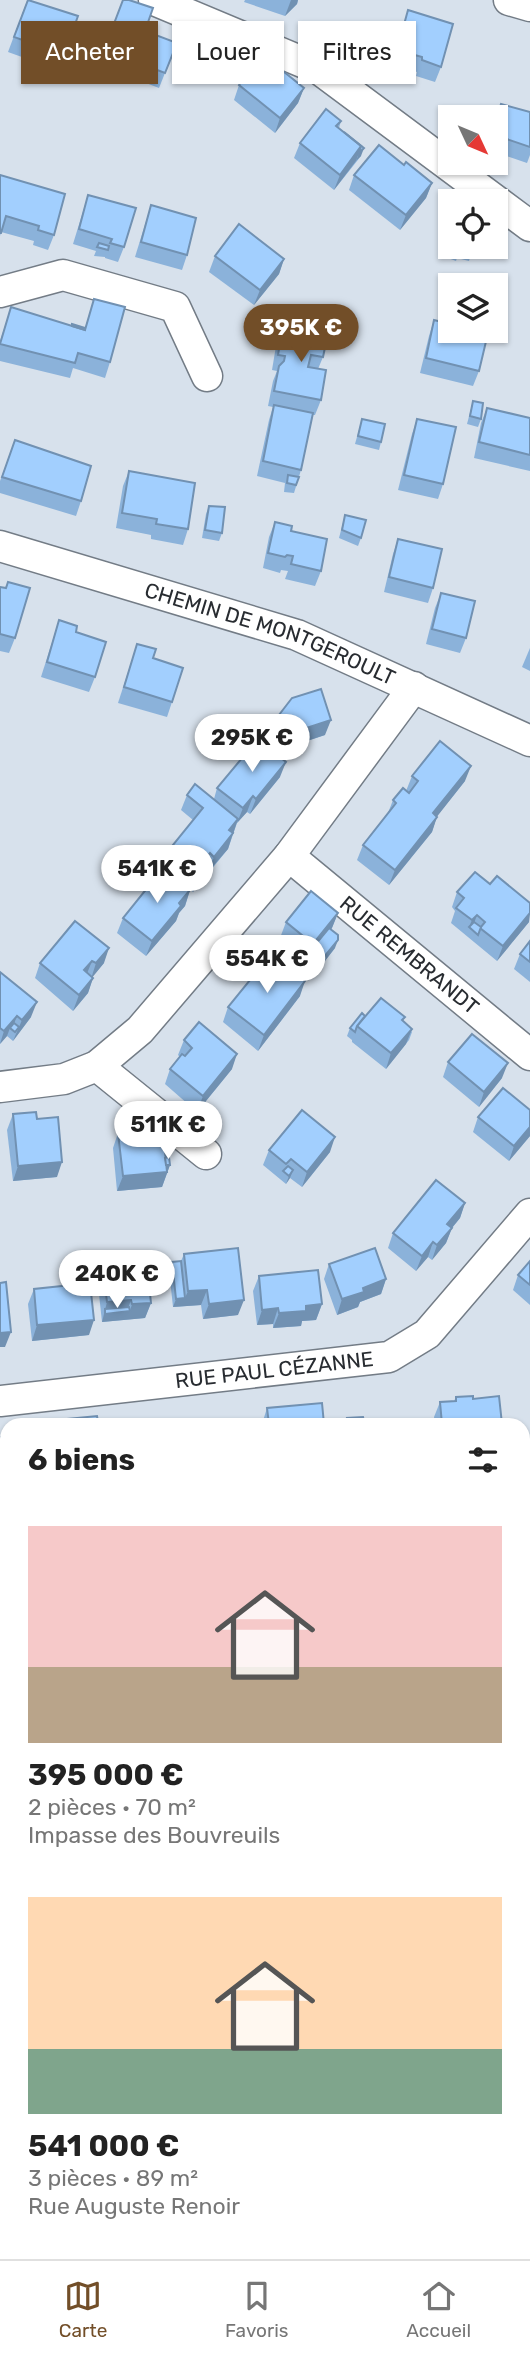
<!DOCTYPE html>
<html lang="fr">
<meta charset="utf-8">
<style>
body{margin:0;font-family:Rubik,sans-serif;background:#f2f2f2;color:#222;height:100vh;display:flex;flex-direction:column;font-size:26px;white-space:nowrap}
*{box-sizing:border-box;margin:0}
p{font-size:23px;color:#767676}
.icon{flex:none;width:38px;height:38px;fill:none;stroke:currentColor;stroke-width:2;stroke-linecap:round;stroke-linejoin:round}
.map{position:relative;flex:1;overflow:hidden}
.panel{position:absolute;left:0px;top:1418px;width:530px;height:842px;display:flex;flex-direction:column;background:#fff;border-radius:21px 21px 0 0;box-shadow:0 2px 5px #0004}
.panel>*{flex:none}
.hud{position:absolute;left:21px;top:21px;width:488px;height:63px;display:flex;gap:14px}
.needle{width:46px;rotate:134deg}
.fabs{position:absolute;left:438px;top:105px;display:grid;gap:14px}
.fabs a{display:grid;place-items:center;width:70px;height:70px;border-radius:0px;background:#fff;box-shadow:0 2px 5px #0004;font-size:35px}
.price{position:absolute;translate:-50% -60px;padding:0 16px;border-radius:24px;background:#fff;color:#222;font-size:23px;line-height:46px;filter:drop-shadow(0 2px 4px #0008)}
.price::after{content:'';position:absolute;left:50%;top:42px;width:21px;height:16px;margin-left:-10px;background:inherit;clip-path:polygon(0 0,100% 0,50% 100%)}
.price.current{background:#724e28;color:#fff}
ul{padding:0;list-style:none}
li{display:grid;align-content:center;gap:14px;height:371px;padding:0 28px}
li span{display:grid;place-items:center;height:217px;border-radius:0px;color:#555}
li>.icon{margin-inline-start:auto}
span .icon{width:126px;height:126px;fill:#fffc;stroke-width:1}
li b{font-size:30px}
h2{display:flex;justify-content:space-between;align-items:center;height:84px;padding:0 28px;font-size:30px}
.tag{padding:0 24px;border-radius:0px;background:#fff;box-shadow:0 2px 5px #0004;font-size:24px;line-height:63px}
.tag.current{background:#724e28;color:#fff}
.tabs{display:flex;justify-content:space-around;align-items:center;height:98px;border-top:2px solid #e0e0e0;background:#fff;font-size:19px;color:#767676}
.tabs a{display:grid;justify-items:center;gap:4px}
.tabs .current{color:#724e28}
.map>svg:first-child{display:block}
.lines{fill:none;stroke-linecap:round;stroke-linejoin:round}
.minor-casing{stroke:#737c86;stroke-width:33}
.minor{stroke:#fff;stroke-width:30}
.wall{fill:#8bb2da}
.shaded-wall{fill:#7191b2}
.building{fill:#a2cffe;stroke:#7191b2;stroke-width:2}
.labels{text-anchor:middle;stroke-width:5;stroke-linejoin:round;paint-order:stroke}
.street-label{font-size:21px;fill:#282c31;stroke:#e4eefa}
</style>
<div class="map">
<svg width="530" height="2259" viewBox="0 0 530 2259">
<rect width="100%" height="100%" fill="#d7e1ec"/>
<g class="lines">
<g class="minor-casing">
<g id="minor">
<path d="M154 0 319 69 530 226"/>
<path d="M509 0 530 6"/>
<path d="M0 292 63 275 175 307 207 376"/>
<path id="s1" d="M0 546 297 635 530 741"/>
<path id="s2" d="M289 856 530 1055"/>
<path d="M97 1066 206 1154"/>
<path d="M0 1087 64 1079 97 1066 140 1030 289 856 414 687"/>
<path id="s3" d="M0 1401 389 1357 427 1334 530 1214"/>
<path d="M523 1635 530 1636"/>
<path d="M525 1795 530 1782"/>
<path d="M0 1809 7 1794"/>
</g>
</g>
<use href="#minor" class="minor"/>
</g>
<g class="wall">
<path d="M123 0 145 31 177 43 159 88 99 65Z"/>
<path d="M245 0H298L297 4 285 16 244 2Z"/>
<path d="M27 1 78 16 58 70 8 52Z"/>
<path d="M408 10 441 67 435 82 416 76 417 72 391 65Z"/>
<path d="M239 85 304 88 298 103 275 133 234 100Z"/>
<path d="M501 104 530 112V155L527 163 495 152V119Z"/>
<path d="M341 121 339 128 361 156 334 190 294 158 300 143Z"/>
<path d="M404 165 432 183 426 198 400 230 349 190 354 175Z"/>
<path d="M0 175 54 235 48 250 33 245 34 241 1 232 0 236Z"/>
<path d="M88 195 124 247 118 262 105 258V257L94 256 96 251 73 244Z"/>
<path d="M151 205 187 255 182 270 135 257Z"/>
<path d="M450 247H473L469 261 457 258 456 261 448 258Z"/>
<path d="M215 256 284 259 279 274 254 305 209 272Z"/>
<path d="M94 299 110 362 105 378 73 368 70 378 0 361V341L11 307 72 326 85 328Z"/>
<path d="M434 320 479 371 473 386 420 373 429 336Z"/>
<path d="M301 328 323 357 318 369 321 400 315 415H313L301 470 294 493 284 492 285 483 257 476 269 420 273 407 268 406 273 381 277 371 272 370 276 346 282 331 298 334Z"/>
<path d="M473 401 481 419 478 427 467 424Z"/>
<path d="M487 408 530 418V471L474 458 481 423Z"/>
<path d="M362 419 381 442 379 450 355 444Z"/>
<path d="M417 419 443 484 438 499 398 490 412 434Z"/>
<path d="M15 440 81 501 76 516 0 493V481Z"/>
<path d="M129 471 188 529 183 545 151 539V535L116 528 123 486Z"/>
<path d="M209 506 222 533 219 541 202 538 206 514Z"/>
<path d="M345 515 361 538 358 546 339 538Z"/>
<path d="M275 522 291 531 321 571 315 586 285 579 288 571 281 570 280 573 263 568 269 537Z"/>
<path d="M398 539 433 588 428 603 384 592 393 554Z"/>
<path d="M0 587 15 638 9 653 0 651Z"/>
<path d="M441 593 466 638 460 653 426 644 435 608Z"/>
<path d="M59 620 76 632 95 677 89 692 41 677Z"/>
<path d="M137 644 153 658 172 702 167 717 118 703Z"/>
<path d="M530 648V671L522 667Z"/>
<path d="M272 724 325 735 301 743 289 758 266 739Z"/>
<path d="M412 776 465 781 437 816 432 832 389 885 357 860 363 845 388 813 393 800 406 791Z"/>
<path d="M280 777 250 814 247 812 237 823 228 849 193 892 163 867 168 851 193 820 181 810 187 795 214 799 217 788Z"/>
<path d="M490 884 530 903 529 922 497 961 451 923 455 911 452 907 457 892Z"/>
<path d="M190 890 185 906 179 913 176 921 146 956 117 933 123 918Z"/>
<path d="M338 913 331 930 335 948 321 966H316L280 938 286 922Z"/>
<path d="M75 921 104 963 92 977 93 978 88 993 73 1011 35 978 40 963Z"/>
<path d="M530 941V982L514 969 520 954Z"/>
<path d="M268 968 300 996 258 1051 223 1022 228 1007Z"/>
<path d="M0 972 31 1017 13 1041 7 1036 0 1044Z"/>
<path d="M365 1016 405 1017 403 1021 412 1032 409 1040 386 1069 352 1042V1040L347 1036 350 1028Z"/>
<path d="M184 1040 232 1069 197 1112 165 1084 170 1069 180 1057 178 1055Z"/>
<path d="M448 1062 502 1078 479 1107 443 1077Z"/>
<path d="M530 1110V1136L509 1161 473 1132 478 1117Z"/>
<path d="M13 1114 37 1119 57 1177 13 1181 7 1130Z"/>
<path d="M118 1133 172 1150 169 1157 170 1165 162 1187 117 1191 113 1148Z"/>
<path d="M269 1150 330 1152 302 1187 290 1178 286 1184 263 1165Z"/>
<path d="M465 1203 460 1218 452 1228 446 1243 432 1260 428 1257 416 1271 388 1248 393 1233Z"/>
<path d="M184 1254 238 1315 203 1319 201 1305 173 1307 169 1270 172 1262 181 1261Z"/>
<path d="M530 1261V1305L513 1290 518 1275Z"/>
<path d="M329 1264 386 1279 381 1294 360 1302 358 1307 337 1315 324 1279Z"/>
<path d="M103 1269 151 1303 145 1318 102 1322 98 1285Z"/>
<path d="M259 1276 322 1304 316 1320 302 1321 301 1326 273 1328V1324L257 1325 253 1291Z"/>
<path d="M34 1289 89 1335 32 1341 28 1304Z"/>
<path d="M456 1397 473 1399 502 1424H435L434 1417 440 1402 454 1401Z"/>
<path d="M267 1408 324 1424H262Z"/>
<path d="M523 1541 530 1542V1610L523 1609Z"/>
<path d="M7 1669V1715L0 1704V1674L1 1673Z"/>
<path d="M530 1671V1762L526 1773 523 1772V1687Z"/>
<path d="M0 1928 7 1931V1978L0 1975Z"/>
<path d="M0 1983 7 1986V2065L0 2063Z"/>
<path d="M7 2143V2213L0 2210V2147L5 2149Z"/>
<path d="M530 2186V2255L494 2259H412L411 2252H523Z"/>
<path d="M96 2252H143L140 2259H94Z"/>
<path d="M332 2252H391L390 2259H332Z"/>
</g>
<g class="shaded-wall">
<path d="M291 0H298L297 4 285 16Z"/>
<path d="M304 88 298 103 275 133 280 118Z"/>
<path d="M361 146 356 161 334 190 340 175Z"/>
<path d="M364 148 361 156 356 161 359 153Z"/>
<path d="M432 183 426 198 400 230 406 215Z"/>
<path d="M284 259 279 274 254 305 260 290Z"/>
<path d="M331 720 325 735 301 743 289 758 294 743 306 728Z"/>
<path d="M286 762 280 777 250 814 256 799Z"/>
<path d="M471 766 465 781 428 828 433 813Z"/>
<path d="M253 796 247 812 237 823 243 808Z"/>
<path d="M437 817 432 832 389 885 395 870Z"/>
<path d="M238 819 233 834 229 830Z"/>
<path d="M233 833 228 849 208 872 214 857Z"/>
<path d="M210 853 204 869 192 880 194 873Z"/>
<path d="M211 864 208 872 193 892 195 883Z"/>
<path d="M190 890 185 906 179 913 176 921 146 956 152 941 179 903Z"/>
<path d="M338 913 332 928 312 953 310 951 313 944Z"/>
<path d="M530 913 529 922 497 961 503 946Z"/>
<path d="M477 915 472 929 469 927 472 920Z"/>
<path d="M338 940 335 948 321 966H316L319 958Z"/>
<path d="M109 948 104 963 91 979 96 963Z"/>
<path d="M92 961 86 976 84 970Z"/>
<path d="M93 978 88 993 73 1011 79 995Z"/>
<path d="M305 981 300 996 258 1051 264 1035Z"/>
<path d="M37 1002 31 1017 13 1041 22 1020Z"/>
<path d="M17 1016 12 1029 10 1028 7 1036 0 1044 4 1031Z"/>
<path d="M412 1029 406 1044 386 1069 391 1053Z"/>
<path d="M237 1054 232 1069 197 1112 203 1096Z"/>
<path d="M508 1063 502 1078 479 1107 484 1092Z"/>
<path d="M530 1127V1136L509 1161 514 1146Z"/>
<path d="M335 1137 330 1152 302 1187 307 1172Z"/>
<path d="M172 1150 167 1165H170L162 1187 117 1191 123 1176 165 1151Z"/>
<path d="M62 1162 57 1177 13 1181 18 1166Z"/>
<path d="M293 1170 290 1178 286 1184 289 1176Z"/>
<path d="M465 1203 460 1218 442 1240 447 1224Z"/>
<path d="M452 1228 446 1243 432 1260 437 1245Z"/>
<path d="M433 1242 428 1257 416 1271 422 1256Z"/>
<path d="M386 1279 381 1294 360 1302 358 1307 337 1315 342 1299 363 1288Z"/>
<path d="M207 1290 201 1305 173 1307 176 1299 185 1298 188 1291Z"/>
<path d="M131 1300 127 1311H130L132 1304 151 1303 145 1318 102 1322 107 1302Z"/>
<path d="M244 1300 238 1315 203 1319 209 1304Z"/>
<path d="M322 1304 316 1320 302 1321 301 1326 273 1328 279 1313 306 1306Z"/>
<path d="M278 1308 273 1324 257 1325 262 1310Z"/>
<path d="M94 1320 89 1335 32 1341 37 1325Z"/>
<path d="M11 1332 5 1347H0V1333Z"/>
<path d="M7 1472V1487H0V1473Z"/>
<path d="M530 1994V2014L523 2015V1995Z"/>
<path d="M530 2084V2104L523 2105V2085Z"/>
<path d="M530 2235V2255L494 2259H416L418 2252H523V2236Z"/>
<path d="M336 2252H345L342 2259H333Z"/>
<path d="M391 2255 390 2259H357Z"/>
</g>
<g class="building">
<path d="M28 0 78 16 64 55 14 37Z"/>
<path d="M123 0H129L153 8 145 31 177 43 165 73 104 50Z"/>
<path d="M408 10 453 24 441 67 422 60V57L397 50Z"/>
<path d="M263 55 304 88 280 118 239 85Z"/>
<path d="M501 104 530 112V147L495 135V122Z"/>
<path d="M326 109 341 121 336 126 361 146 340 175 300 143Z"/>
<path d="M344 132 364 148 359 153 361 146Z"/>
<path d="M379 145 404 165 406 162 432 183 406 215 354 175Z"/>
<path d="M0 175 65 194 54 235 38 230 39 226 6 216 1 233H0Z"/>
<path d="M88 195 136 208 124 247 110 243 112 239 79 229Z"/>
<path d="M151 205 196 218 187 255 141 242Z"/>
<path d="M239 224 284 259 260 290 215 256Z"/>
<path d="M99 243 109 246 108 250 97 247Z"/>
<path d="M451 247H473L471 253 460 249 459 252 451 250Z"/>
<path d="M94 299 125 307 110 362 78 353 75 363 0 344 11 307 85 330Z"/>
<path d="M434 320 450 324V331H478L488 333 479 371 426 358Z"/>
<path d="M72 324 85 328V330L72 326Z"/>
<path d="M301 328 328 333 323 357 311 355 308 367 326 370 321 400 274 391 279 366 284 361 285 356 278 355 282 331 299 335Z"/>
<path d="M473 401 483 403 481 419 470 416Z"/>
<path d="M274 405 313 413 301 470 263 461Z"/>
<path d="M487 408 530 418V455L479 442Z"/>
<path d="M362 419 385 424 381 442 358 436Z"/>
<path d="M417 419 456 427 443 484 404 475Z"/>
<path d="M15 440 91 466 81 501 2 477Z"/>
<path d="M129 471 195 483 188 529 156 524 157 519 122 513Z"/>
<path d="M288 475 299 477 296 485 287 483Z"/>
<path d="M209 506 225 507 222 533 205 530Z"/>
<path d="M345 515 366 520 361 538 342 530Z"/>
<path d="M275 522 292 526 291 531 327 539 321 571 291 564 293 556 287 555 285 557 268 553Z"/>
<path d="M398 539 442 549 433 588 389 577Z"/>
<path d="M8 582 30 588 15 638 0 634V587L6 588Z"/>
<path d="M441 593 475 601 466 638 432 629Z"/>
<path d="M59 620 77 626 76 632 106 642 95 677 47 662Z"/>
<path d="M137 644 156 649 153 658 183 668 172 702 124 687Z"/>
<path d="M321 689 331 720 306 728 294 743 272 724 292 698Z"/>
<path d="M258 739 286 762 256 799 253 796 243 808 217 788Z"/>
<path d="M440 741 471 766 433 813 437 817 395 870 363 845 396 803 393 800 403 788 409 793 418 781 412 776Z"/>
<path d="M195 784 238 819 229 830 233 833 214 857 210 853 194 873 168 851 203 808 187 795Z"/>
<path d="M207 861 211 864 195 883 192 880Z"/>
<path d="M165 870 190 890 179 903 181 906 152 941 123 918 152 882 154 883Z"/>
<path d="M475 872 490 884 497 876 530 903V913L503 946 480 928 485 922 477 915 472 920 456 908 464 898 457 892Z"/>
<path d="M311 891 338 913 313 944 286 922Z"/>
<path d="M75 921 109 948 96 963 92 961 84 970 93 978 79 995 40 963Z"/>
<path d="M474 922 481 927 478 935 469 927Z"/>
<path d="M329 928 338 935V940L324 957 319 958 310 951Z"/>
<path d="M530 941V962L520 954Z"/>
<path d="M276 957 305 981 264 1035 228 1007 263 964 268 968Z"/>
<path d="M0 972 37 1002 22 1020 17 1016 4 1031 0 1028Z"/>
<path d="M381 998 405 1017 402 1020 412 1029 391 1053 357 1026Z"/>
<path d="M362 1013 365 1016 357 1026 355 1032 350 1028Z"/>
<path d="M199 1022 237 1054 203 1096 170 1069 182 1054 185 1056 192 1048 184 1040Z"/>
<path d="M14 1023 19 1027 15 1032 10 1028Z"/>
<path d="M472 1034 508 1063 484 1092 448 1062Z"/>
<path d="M503 1088 530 1110V1127L514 1146 478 1117Z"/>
<path d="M302 1110 335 1137 307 1172 291 1159 286 1164 269 1150Z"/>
<path d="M36 1112 37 1119 58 1117 62 1162 18 1166 13 1114Z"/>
<path d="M169 1128 172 1150 165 1151 167 1172 123 1176 118 1133Z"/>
<path d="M169 1157 170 1165H166L165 1158Z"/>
<path d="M288 1166 293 1170 289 1176 283 1171Z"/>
<path d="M436 1180 465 1203 447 1224 452 1228 437 1245 433 1242 422 1256 393 1233Z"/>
<path d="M238 1248 244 1300 209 1304 207 1290 188 1291 184 1254Z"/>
<path d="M375 1248 386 1279 363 1288 364 1292 342 1299 329 1264Z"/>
<path d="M181 1261 185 1298 176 1299 172 1262Z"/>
<path d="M530 1261V1285L518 1275Z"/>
<path d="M147 1265 151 1303 132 1304 131 1300 107 1302 103 1269Z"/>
<path d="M318 1270 322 1304 306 1306V1311L279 1313 278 1308 262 1310 259 1276Z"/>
<path d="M6 1282 11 1332 0 1333V1283Z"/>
<path d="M90 1283 94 1320 37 1325 34 1289Z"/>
<path d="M129 1307 130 1311 105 1314V1309Z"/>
<path d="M473 1396V1399L499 1396 502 1424H442L440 1402 456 1401V1397Z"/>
<path d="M322 1403 324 1424H269L267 1408Z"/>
<path d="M97 1416 98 1422 111 1421V1424H47V1421Z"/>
<path d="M363 1417 364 1421 390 1419 391 1424H348L347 1418Z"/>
<path d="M7 1436V1472L0 1473V1437Z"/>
<path d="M523 1541 530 1542V1588H529L530 1584 523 1583Z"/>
<path d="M7 1669V1683L1 1673Z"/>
<path d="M529 1670 530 1671V1758L523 1755V1687Z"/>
<path d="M0 1928 7 1931V1961L0 1958Z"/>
<path d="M530 1946V1994L523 1995 524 1947Z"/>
<path d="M0 1983 7 1986V2048L0 2045Z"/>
<path d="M530 2036V2084L523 2085V2037Z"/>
<path d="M0 2069 7 2071V2077L0 2098Z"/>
<path d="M7 2143V2190L0 2187V2147L5 2149Z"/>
<path d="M523 2186H530V2235L523 2236Z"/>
<path d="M103 2252H142L140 2259H102L104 2253Z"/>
<path d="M351 2252H391V2255L351 2259Z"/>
</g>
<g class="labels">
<g class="street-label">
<text dy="7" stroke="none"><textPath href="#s1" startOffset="284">CHEMIN DE MONTGEROULT</textPath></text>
<text dy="7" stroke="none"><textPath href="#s2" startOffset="156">RUE REMBRANDT</textPath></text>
<text dy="7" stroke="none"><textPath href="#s3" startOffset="276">RUE PAUL CÉZANNE</textPath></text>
</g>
</g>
</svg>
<div class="fabs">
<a><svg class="needle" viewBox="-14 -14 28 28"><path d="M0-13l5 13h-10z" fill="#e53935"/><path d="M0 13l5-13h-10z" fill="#767676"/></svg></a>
<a><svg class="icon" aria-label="locate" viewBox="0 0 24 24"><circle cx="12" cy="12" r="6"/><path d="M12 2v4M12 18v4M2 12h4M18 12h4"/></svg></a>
<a><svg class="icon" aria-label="layers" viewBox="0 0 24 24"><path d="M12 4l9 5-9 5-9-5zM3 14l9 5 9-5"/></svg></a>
</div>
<b class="price current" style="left:301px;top:364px">395K €</b>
<b class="price" style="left:252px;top:774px">295K €</b>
<b class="price" style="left:157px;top:905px">541K €</b>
<b class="price" style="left:267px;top:995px">554K €</b>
<b class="price" style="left:168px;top:1161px">511K €</b>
<b class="price" style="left:117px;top:1310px">240K €</b>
<div class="hud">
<a class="tag current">Acheter</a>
<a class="tag">Louer</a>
<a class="tag">Filtres</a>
</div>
<section class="panel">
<h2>6 biens<svg class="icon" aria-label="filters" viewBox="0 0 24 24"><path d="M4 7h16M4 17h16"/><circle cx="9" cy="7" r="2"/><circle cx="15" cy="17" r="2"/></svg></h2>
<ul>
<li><span style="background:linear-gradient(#f6c9c9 65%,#b9a48a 0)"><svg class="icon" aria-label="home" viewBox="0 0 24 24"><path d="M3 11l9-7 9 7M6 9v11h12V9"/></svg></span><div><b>395 000 €</b><p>2 pièces · 70 m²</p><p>Impasse des Bouvreuils</p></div></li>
<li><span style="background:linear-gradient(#ffd9b3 70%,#7fa58c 0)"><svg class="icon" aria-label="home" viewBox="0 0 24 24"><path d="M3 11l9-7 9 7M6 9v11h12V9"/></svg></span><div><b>541 000 €</b><p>3 pièces · 89 m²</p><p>Rue Auguste Renoir</p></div></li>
</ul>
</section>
</div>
<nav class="tabs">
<a class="current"><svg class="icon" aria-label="map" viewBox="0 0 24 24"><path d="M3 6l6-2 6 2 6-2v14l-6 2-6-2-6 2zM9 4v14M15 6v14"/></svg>Carte</a>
<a><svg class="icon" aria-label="saved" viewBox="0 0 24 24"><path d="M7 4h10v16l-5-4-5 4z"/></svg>Favoris</a>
<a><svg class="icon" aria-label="home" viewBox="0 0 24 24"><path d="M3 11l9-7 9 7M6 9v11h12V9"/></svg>Accueil</a>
</nav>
